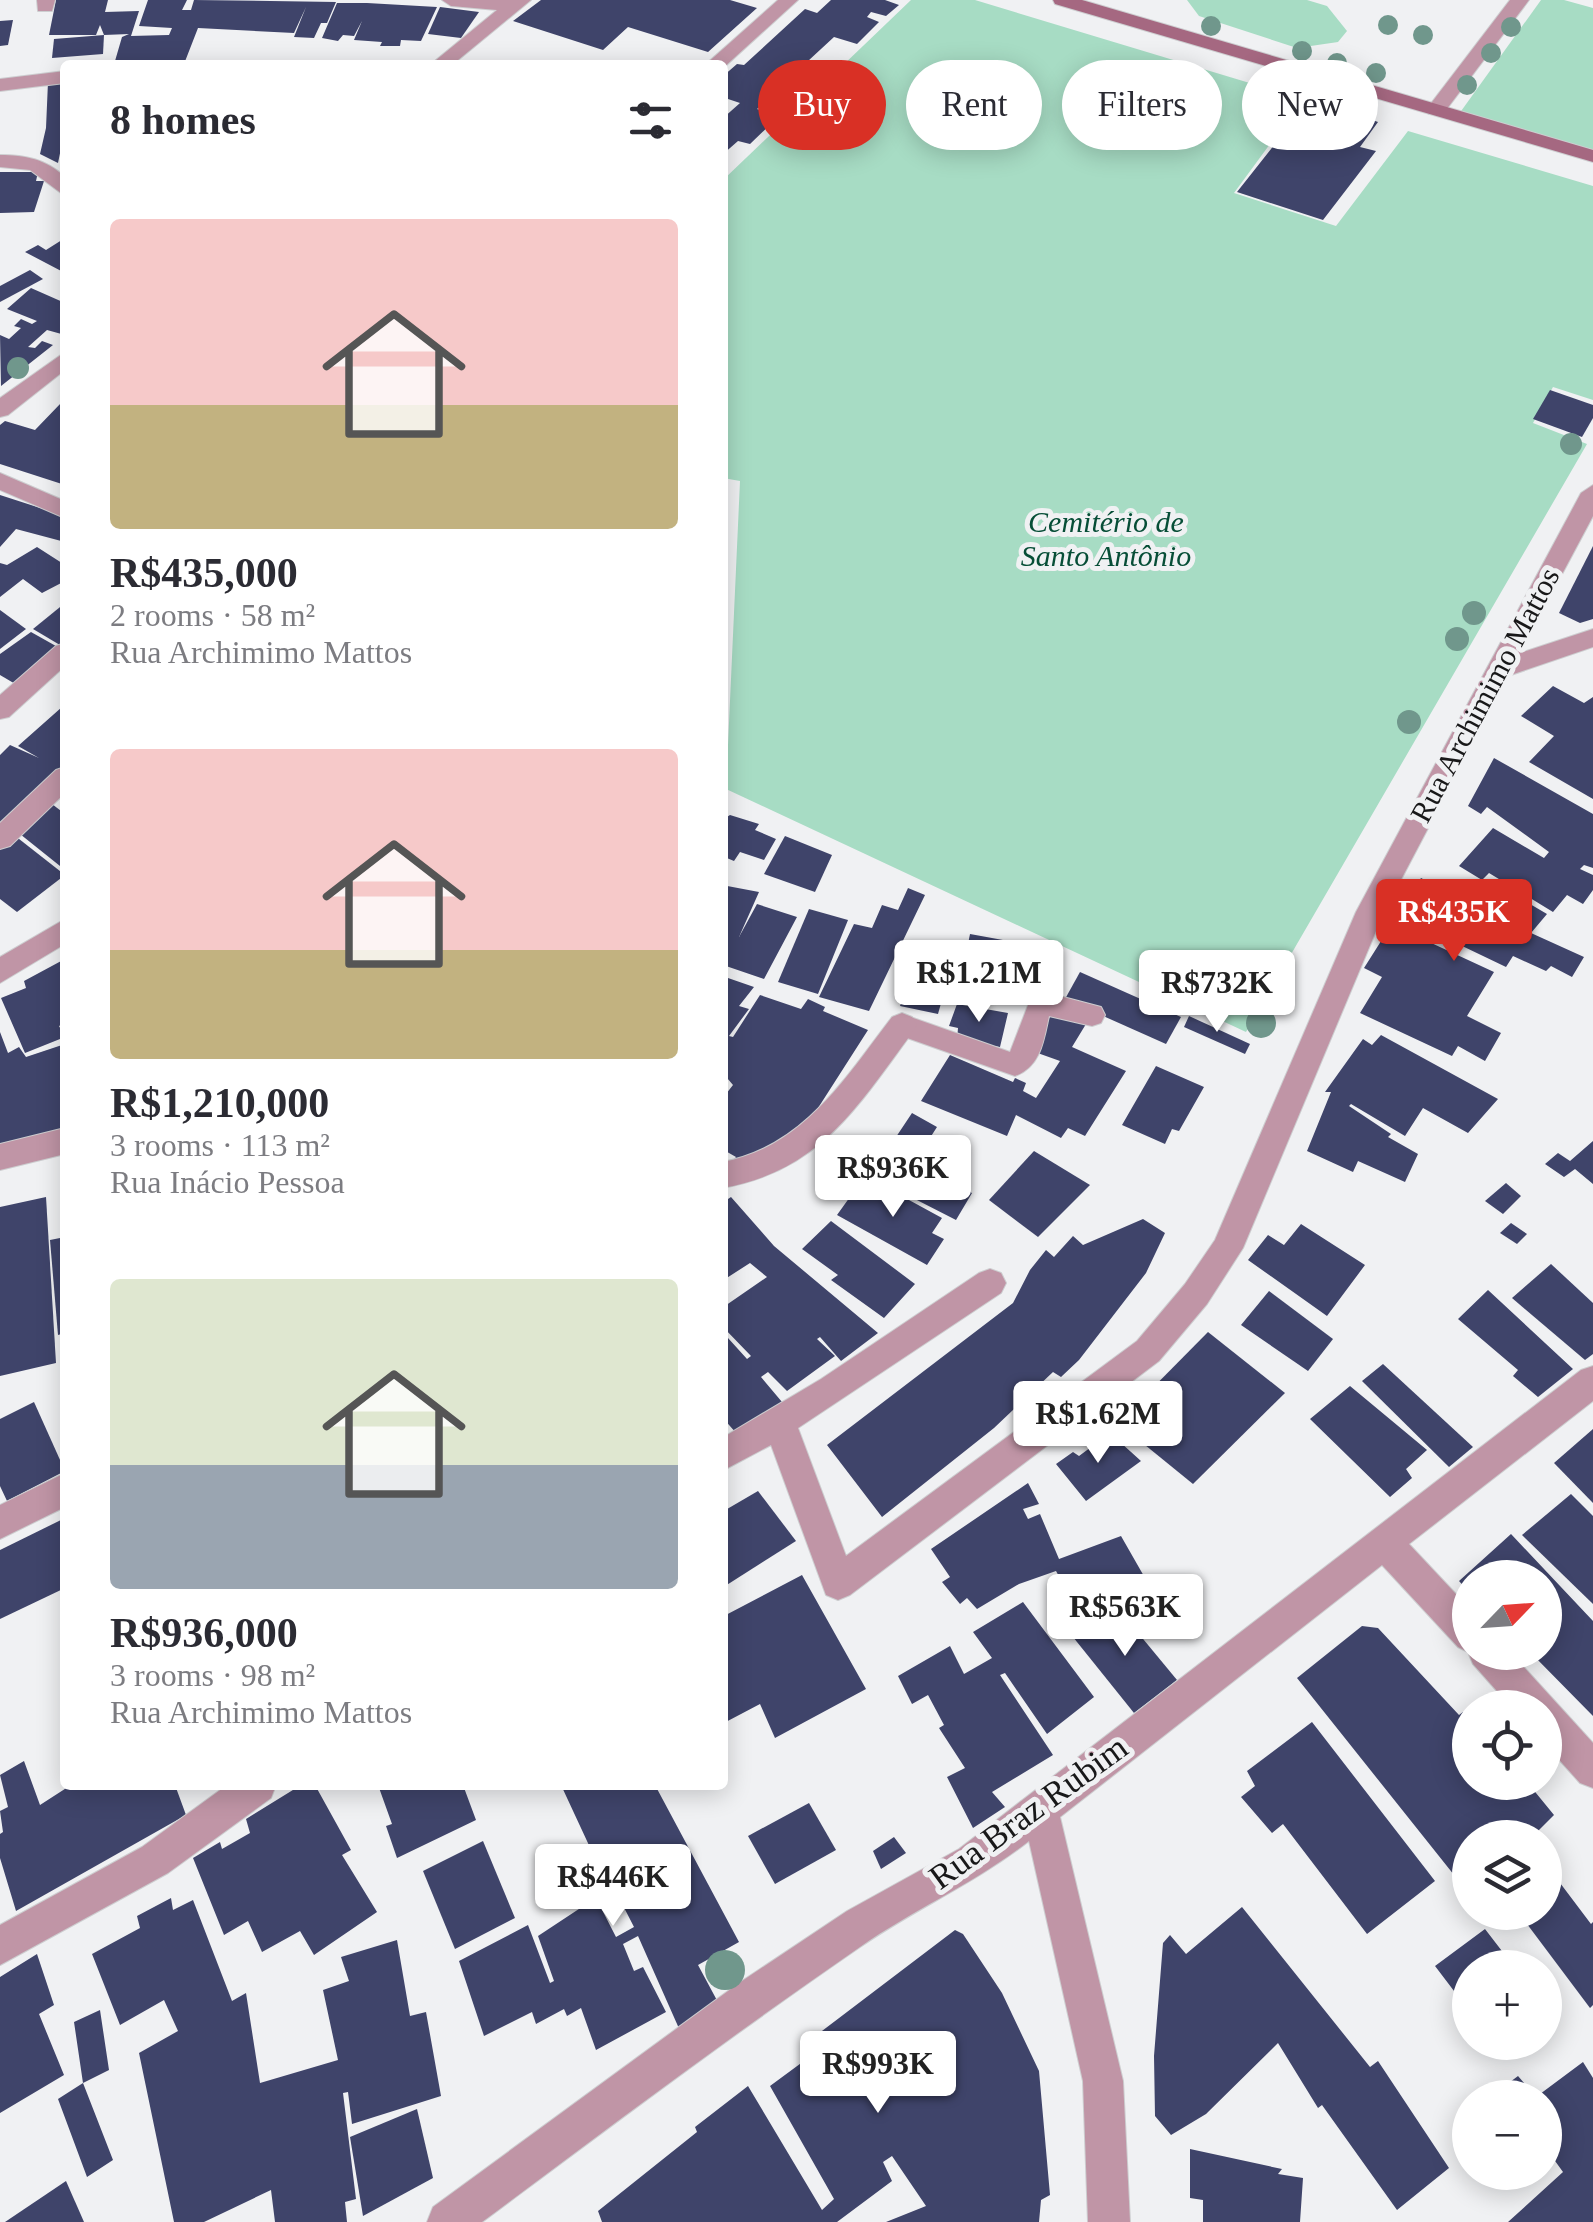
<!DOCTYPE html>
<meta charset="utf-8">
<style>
body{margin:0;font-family:"Times New Roman",serif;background:#f2f2f3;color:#2b2b33;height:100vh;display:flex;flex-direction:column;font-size:38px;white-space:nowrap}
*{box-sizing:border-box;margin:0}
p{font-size:32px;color:#7c7c81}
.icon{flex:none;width:55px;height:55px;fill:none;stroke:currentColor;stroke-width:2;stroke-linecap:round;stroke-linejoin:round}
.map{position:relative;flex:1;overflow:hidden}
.drawer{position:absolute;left:60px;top:60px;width:668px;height:1730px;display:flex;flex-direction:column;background:#fff;border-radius:10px;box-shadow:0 5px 25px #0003}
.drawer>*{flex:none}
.top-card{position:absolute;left:758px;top:60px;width:685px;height:90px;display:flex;gap:20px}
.needle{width:65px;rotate:65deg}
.fabs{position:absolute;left:1452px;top:1560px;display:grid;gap:20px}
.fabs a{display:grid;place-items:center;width:110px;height:110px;border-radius:50%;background:#fff;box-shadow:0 5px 25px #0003;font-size:50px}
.price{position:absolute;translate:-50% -85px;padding:0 22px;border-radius:10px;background:#fff;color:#222;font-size:32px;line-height:65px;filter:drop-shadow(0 2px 5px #0008)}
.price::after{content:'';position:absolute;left:50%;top:60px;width:30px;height:22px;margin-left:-15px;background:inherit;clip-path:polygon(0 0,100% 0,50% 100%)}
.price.on{background:#d93025;color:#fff}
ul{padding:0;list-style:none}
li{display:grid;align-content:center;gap:20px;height:530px;padding:0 50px}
li span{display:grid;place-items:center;height:310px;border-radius:10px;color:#555}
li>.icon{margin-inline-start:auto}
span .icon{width:180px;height:180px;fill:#fffc;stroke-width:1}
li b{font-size:42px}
h2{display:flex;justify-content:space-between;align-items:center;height:120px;padding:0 50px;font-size:42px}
.chip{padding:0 35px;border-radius:45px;background:#fff;box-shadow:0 5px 25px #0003;font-size:35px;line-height:90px}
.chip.on{background:#d93025;color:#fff}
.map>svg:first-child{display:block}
.green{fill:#a7dcc4}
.building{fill:#3f446a;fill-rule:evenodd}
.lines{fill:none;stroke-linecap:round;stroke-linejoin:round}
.lane-casing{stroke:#cdced0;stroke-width:2}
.street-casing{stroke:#cdced0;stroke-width:2}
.secondary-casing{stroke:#cdced0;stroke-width:2}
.lane{fill:#c095a6;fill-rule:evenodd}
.street{fill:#c095a6;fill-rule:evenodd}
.secondary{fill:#a56881;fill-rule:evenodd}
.tree{fill:#70978c}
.labels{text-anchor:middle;stroke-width:10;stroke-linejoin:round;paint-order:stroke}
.park-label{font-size:30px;font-style:italic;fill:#074e37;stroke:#f0f1f3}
.street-label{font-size:30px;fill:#181819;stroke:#f0f1f3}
.near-street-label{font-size:35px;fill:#181819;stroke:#f0f1f3}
</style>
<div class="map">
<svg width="1593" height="2222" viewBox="0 0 1593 2222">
<rect width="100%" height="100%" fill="#f0f1f3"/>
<g class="green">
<path d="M911 0H975L1303 99 1234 193 1336 226 1408 131 1593 186V400L1553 387 1533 423 1587 444 1246 1032 726 789 740 481 723 478V180Z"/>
<path d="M1187 0H1307L1327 6 1347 31 1338 42 1297 48 1199 16Z"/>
<path d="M1541 0H1564L1593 8V156L1459 114Z"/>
</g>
<g class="building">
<path d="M56 0H108L105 12 139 11 131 36 169 35 172 28 139 26 148 0H187L182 10H191L194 0 336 2 327 23H321L314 38 294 37 306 7 294 33 198 28 184 64 123 65V62L115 61 122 37 129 34 104 35 100 25 96 35H49Z"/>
<path d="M541 0H730L757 8 708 52 628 27 603 50 513 21Z"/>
<path d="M831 0H885L899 5 886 16 871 12 867 17 879 22 857 44 834 37 808 61 831 68 794 102 773 95 757 109 768 113 761 119 773 122 750 144 738 141 722 155V119L740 103 722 97V77L737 64 744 65 805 9 817 13Z"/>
<path d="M337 3H367L437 7 421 41 401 40 400 46H380L382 42 354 40 362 21 354 36 343 35 338 41 322 38Z"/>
<path d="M440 7 479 12 461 38 428 34Z"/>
<path d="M13 20 8 45 0 46V21Z"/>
<path d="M104 35 103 54 52 58 54 39Z"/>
<path d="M65 80V129L58 163 40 154 46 128 48 82Z"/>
<path d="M1361 116 1378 122 1360 147 1376 151 1323 220 1237 192 1290 125 1341 141Z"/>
<path d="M0 172H38L36 181H44L34 212 0 213Z"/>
<path d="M65 238V273L25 252 38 245 46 250Z"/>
<path d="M30 270 43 279 0 302V286Z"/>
<path d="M31 288 65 303V335L47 330 28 347 35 348 42 341 53 345 1 386 0 335 9 339 21 328 14 326 21 319 32 324 37 321 7 309Z"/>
<path d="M1550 390 1593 405V418L1582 437 1533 419Z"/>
<path d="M61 403 65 405V485L0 464V425L5 421 35 430Z"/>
<path d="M0 495 65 516V542L16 529 0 547Z"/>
<path d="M1593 546V619L1580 623 1559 613Z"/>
<path d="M37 547 65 565V581L42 593 23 579 0 597V563L7 565Z"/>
<path d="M65 603V648L33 629Z"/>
<path d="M0 610 26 629 0 649Z"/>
<path d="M31 632 63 650 17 685 0 675V654Z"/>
<path d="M1553 686 1584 703 1593 697V799L1529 762 1554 736 1521 716Z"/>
<path d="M62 707 65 763 60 768 65 771 0 828V755L10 745 39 758 18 746Z"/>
<path d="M1494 758 1593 814V868L1584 865 1580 869 1593 875V890L1583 904 1567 895 1553 912 1489 873 1482 880 1459 866 1493 828 1544 858 1549 852 1487 807 1481 814 1468 806Z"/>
<path d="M52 804 65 814V870L15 830Z"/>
<path d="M730 815 759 824 755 830 776 839 764 860 740 852 734 861 722 856V820Z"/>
<path d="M14 835 65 875 17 912 0 899V845Z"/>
<path d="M785 836 832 855 815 892 764 874Z"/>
<path d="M1421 878 1469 903 1492 882 1547 914 1531 933 1584 957 1572 977 1551 966 1546 971 1513 956 1506 967 1433 932 1427 941 1494 972 1467 1016 1501 1033 1485 1061 1458 1046 1452 1056 1360 1013 1382 977 1364 968Z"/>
<path d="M722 885 759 892 739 937 757 904 797 917 764 979 723 965Z"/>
<path d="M908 888 925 895 869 1011 819 997 854 924 872 928 882 905 898 910Z"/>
<path d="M809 909 848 920 818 994 778 982Z"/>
<path d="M970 934 1020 943 1013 984 962 974Z"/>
<path d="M919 958 952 964 938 1014 900 1006Z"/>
<path d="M63 960 65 1023 59 1026 65 1037 25 1053 1 998 26 988 24 981Z"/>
<path d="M1080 972 1181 1017 1166 1044 1065 999Z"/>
<path d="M728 978 754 987 739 1006 749 1009 729 1036 733 1037 760 995 801 1009 808 999 825 1007 823 1011 868 1030 811 1119 738 1171 731 1163 736 1157 722 1149V1099L733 1085 722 1072V985Z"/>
<path d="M957 1004 1008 1013 1000 1047 957 1040 958 1028 949 1026Z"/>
<path d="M1053 1011 1086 1024 1072 1047 1126 1071 1085 1136 1068 1128 1061 1138 1016 1115 1007 1136 921 1101 950 1055 1013 1082 1015 1078 1026 1083 1023 1091 1036 1098 1060 1061 1032 1051Z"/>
<path d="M1189 1016 1250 1044 1245 1054 1184 1027Z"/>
<path d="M0 1032 8 1053 19 1047 26 1057 65 1044V1131L0 1147Z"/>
<path d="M1381 1035 1498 1099 1468 1133 1423 1108 1405 1136 1351 1104 1349 1106 1391 1134 1388 1137 1418 1154 1405 1182 1358 1161 1353 1172 1307 1151 1331 1092H1325L1363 1039 1372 1045Z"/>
<path d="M1156 1066 1204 1087 1179 1131 1172 1129 1165 1144 1122 1125Z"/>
<path d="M912 1113 937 1127 928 1141 963 1156 947 1181 972 1193 956 1220 868 1175 870 1171 863 1166 875 1148 886 1152Z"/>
<path d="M1593 1141V1184L1575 1169 1564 1177 1545 1164 1558 1153 1570 1161Z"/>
<path d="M1034 1151 1090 1185 1038 1237 989 1200Z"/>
<path d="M865 1176 942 1218 932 1233 944 1239 927 1265 837 1215Z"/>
<path d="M1506 1183 1521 1196 1503 1214 1485 1201Z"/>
<path d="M46 1197 56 1363 0 1376V1207Z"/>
<path d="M731 1197 774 1246 878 1333 841 1361 820 1337 817 1339 835 1356 787 1391 768 1372 761 1377 782 1402 737 1434 722 1417V1342L728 1338 747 1359 751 1356 722 1326V1308L767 1277 750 1263 722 1281V1203Z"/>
<path d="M1143 1219 1165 1233 1146 1273 1079 1360 1061 1377 1053 1372 994 1428 882 1517 827 1445 1013 1303 1030 1270 1046 1250 1054 1257 1073 1236 1083 1245Z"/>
<path d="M831 1221 915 1284 884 1318 831 1280 838 1275 802 1249Z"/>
<path d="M1511 1223 1527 1234 1517 1244 1500 1233Z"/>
<path d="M1301 1224 1365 1265 1327 1316 1248 1260 1268 1235 1284 1245Z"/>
<path d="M65 1237V1333L58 1335 50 1240Z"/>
<path d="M1551 1264 1593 1303V1354L1585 1360 1512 1298Z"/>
<path d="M1488 1290 1573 1369 1538 1397 1513 1376 1518 1370 1458 1319Z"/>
<path d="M1269 1291 1333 1339 1308 1371 1241 1325Z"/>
<path d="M1208 1332 1285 1393 1193 1484 1118 1423Z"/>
<path d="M1383 1364 1473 1447 1449 1467 1362 1381Z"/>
<path d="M1350 1386 1427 1450 1406 1469 1412 1478 1390 1497 1310 1419Z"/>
<path d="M34 1402 65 1471 7 1501 0 1486V1419Z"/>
<path d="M1593 1429V1503L1554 1463Z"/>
<path d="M1110 1433 1141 1461 1086 1501 1056 1464 1073 1452 1079 1456Z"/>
<path d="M1028 1483 1039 1504 1023 1509 1028 1519 1040 1514 1059 1559 1121 1536 1145 1578 1075 1605 1056 1571 1019 1584 977 1609 967 1598 960 1604 942 1582 950 1577 931 1549Z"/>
<path d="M758 1491 796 1541 722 1588V1512Z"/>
<path d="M1571 1494 1593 1516V1604L1522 1535Z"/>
<path d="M65 1518V1588L0 1619V1550Z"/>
<path d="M1511 1534 1593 1621V1716L1530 1652H1545V1578H1470V1593L1459 1581Z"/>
<path d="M802 1575 866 1689 775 1738 760 1704 722 1724V1617Z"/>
<path d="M1023 1602 1094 1697 1047 1734 1005 1673 1000 1675 1053 1755 992 1792 1005 1807 973 1828 947 1777 965 1768 939 1728 944 1725 928 1695 912 1704 898 1676 950 1646 964 1674 992 1658 973 1632Z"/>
<path d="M1115 1605 1177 1680 1134 1713 1073 1637Z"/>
<path d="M1362 1626 1378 1628 1459 1715 1463 1712 1470 1720V1782H1527L1554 1815 1531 1838H1470V1895L1297 1678Z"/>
<path d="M1312 1722 1435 1881 1367 1934 1283 1824 1272 1833 1241 1797 1255 1786 1247 1771Z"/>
<path d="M24 1761 40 1805 71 1785H175L186 1815 16 1911 0 1858V1834L3 1832 0 1811 8 1807 0 1775Z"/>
<path d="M301 1785H315L351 1850 342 1855 377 1912 314 1955 300 1931 262 1952 248 1921 224 1935 193 1858 220 1842 222 1849 250 1833 246 1819Z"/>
<path d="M378 1785H463L476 1820 397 1858 386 1826 392 1824Z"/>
<path d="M561 1785H655L739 1942 698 1965 720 2006 681 2033 638 1936 623 1944 634 1971 643 1967 666 2012 596 2050 581 2008 567 2016 564 2009 536 2024 532 2012 484 2036 459 1961 528 1925 550 1983 554 1981 538 1936 591 1901 583 1880 600 1869ZM615 1890 634 1927 616 1937 597 1900Z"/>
<path d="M809 1803 836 1850 775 1884 748 1836Z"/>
<path d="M894 1837 906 1853 881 1869 873 1851Z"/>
<path d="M483 1841 515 1918 455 1949 423 1871Z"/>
<path d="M1545 1863 1591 1924 1593 1922V2005L1590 2008 1521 1916 1513 1921 1506 1912H1545Z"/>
<path d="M171 1898 173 1910 193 1900 232 2001 246 1993 260 2083 338 2060 323 1990 349 1981 341 1957 397 1940 410 2016 426 2012 441 2096 352 2124 348 2092 343 2093 356 2199 345 2202 347 2222H275L271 2190 204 2222H174L139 2053 178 2031 164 2000 120 2025 92 1954 140 1928 137 1916Z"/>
<path d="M1242 1907 1370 2067 1378 2061 1449 2168 1397 2210 1322 2105 1318 2108 1278 2043 1206 2114 1171 2135 1155 2116 1154 2056 1163 1943 1170 1935 1186 1954Z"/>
<path d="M1485 1929 1515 1968H1470V2012L1435 1966Z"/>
<path d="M955 1930 963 1934 1002 1993 1039 2071 1050 2195 1041 2200 1039 2222H886L926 2206 892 2156 883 2162 892 2181 837 2222H602L598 2211 697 2132 695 2127 748 2086 822 2210 834 2199 770 2086 827 2044 818 2034Z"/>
<path d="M37 1954 54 2005 39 2014 64 2075 0 2113V1977Z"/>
<path d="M100 2010 109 2070 83 2083 113 2160 87 2177 58 2099 83 2083 74 2022Z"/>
<path d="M1583 2062 1593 2078V2222H1508L1563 2172 1545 2147V2098H1509L1502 2088 1518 2076 1536 2097Z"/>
<path d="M417 2109 433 2178 363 2216 350 2137Z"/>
<path d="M1190 2149 1282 2169 1278 2174 1303 2178 1300 2222H1203V2200L1190 2198Z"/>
<path d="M66 2181 84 2222H5Z"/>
</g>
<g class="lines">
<g class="lane-casing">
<path id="lane" d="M1048 993 1101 1007 1105 1015 1101 1023 1092 1026 1049 1016C1044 1039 1041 1067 1015 1076L893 1033 889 1025 893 1017 902 1014 1010 1052 1030 1000Z"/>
</g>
<g class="street-casing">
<g id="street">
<path d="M37 0H55L52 11H38Z"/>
<path d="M442 0H531L452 65H430L497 10 451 6Z"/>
<path d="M778 0H798L722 69V65H705Z"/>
<path d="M1510 0H1529L1443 114H1429V106Z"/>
<path d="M65 71V83L0 91V79Z"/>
<path d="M0 155C25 155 46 159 65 177V196L30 170 0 167Z"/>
<path d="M65 352V370L8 415 0 417V398Z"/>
<path d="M0 473 65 501V518L0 490Z"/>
<path d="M1593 485V516L1520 653 1593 629V647L1508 676 1384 912 1243 1248 1207 1304 1159 1361 850 1595 838 1600 826 1595 771 1445 722 1471V1438L821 1379 979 1273 990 1269 1001 1273 1006 1283 1001 1293 798 1428 846 1556 1137 1341 1185 1284 1215 1240 1356 912 1581 493Z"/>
<path d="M65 643V666L9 717 0 719V695L56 646Z"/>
<path d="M65 767V793L10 846 0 849V823L56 770Z"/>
<path d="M65 919V944L0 983V957Z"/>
<path d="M902 1013 912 1017 917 1025 912 1033C857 1107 820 1171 722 1188V1162C803 1148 845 1078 892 1017Z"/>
<path d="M65 1128V1154L0 1170V1144Z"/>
<path d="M1593 1366V1401L1409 1544 1470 1609V1652H1510L1593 1743V1788L1580 1783 1545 1744V1708H1512L1473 1664 1468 1652 1458 1647 1382 1565 1060 1817 1123 2081 1130 2222H1088L1083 2081 1029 1841C974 1884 916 1908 860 1947 732 2035 607 2129 482 2222H427L433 2207 739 1983 847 1911 959 1849 1581 1370Z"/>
<path d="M65 1473V1507L0 1539V1505Z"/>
<path d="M227 1785H276L271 1798 168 1873 0 1965V1925L142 1847Z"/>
</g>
</g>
<g class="secondary-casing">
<path id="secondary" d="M1053 0H1082L1593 150V162L1055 4Z"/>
</g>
<use href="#lane" class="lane"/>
<use href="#street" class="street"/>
<use href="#secondary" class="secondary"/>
</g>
<g class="tree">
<circle cx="1388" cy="25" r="10"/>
<circle cx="1211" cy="26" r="10"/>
<circle cx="1511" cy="27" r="10"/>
<circle cx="1423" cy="35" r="10"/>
<circle cx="1302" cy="51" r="10"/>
<circle cx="1491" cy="53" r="10"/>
<circle cx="1337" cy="63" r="10"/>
<circle cx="1376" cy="73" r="10"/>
<circle cx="1467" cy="85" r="10"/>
<circle cx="18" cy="368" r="11"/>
<circle cx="1571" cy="444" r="11"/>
<circle cx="1474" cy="613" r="12"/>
<circle cx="1457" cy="639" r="12"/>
<circle cx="1409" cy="722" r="12"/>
<circle cx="1261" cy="1023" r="15"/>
<circle cx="725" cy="1970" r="20"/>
</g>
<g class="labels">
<g class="park-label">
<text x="1106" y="532">Cemitério de<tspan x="1106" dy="34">Santo Antônio</tspan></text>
</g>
<g class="street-label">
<text transform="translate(1485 695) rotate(-62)" y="10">Rua Archimimo Mattos</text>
</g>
<g class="near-street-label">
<text transform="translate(1028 1812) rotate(-36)" y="12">Rua Braz Rubim</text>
</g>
</g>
</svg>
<div class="fabs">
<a><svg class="needle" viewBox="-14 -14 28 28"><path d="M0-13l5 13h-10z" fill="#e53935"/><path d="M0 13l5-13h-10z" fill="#7c7c81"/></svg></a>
<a><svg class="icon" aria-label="locate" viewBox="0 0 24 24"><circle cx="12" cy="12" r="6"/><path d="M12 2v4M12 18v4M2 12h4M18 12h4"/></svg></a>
<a><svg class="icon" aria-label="layers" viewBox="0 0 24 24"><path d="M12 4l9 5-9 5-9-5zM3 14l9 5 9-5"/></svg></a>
<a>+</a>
<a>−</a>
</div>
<b class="price on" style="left:1454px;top:964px">R$435K</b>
<b class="price" style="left:979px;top:1025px">R$1.21M</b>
<b class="price" style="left:1217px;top:1035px">R$732K</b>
<b class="price" style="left:893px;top:1220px">R$936K</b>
<b class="price" style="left:1098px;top:1466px">R$1.62M</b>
<b class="price" style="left:1125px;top:1659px">R$563K</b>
<b class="price" style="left:613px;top:1929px">R$446K</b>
<b class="price" style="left:878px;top:2116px">R$993K</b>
<div class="top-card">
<a class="chip on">Buy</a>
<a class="chip">Rent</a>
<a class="chip">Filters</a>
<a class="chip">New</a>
</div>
<section class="drawer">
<h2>8 homes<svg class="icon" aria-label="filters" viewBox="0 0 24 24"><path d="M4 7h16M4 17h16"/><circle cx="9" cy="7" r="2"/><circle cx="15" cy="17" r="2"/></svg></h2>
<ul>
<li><span style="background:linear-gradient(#f6c9c9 60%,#c2b280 0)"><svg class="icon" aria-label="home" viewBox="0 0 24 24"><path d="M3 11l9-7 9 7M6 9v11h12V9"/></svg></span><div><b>R$435,000</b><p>2 rooms · 58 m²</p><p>Rua Archimimo Mattos</p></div></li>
<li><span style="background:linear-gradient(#f6c9c9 65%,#c2b280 0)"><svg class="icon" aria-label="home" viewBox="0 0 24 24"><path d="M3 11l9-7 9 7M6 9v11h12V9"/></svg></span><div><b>R$1,210,000</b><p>3 rooms · 113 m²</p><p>Rua Inácio Pessoa</p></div></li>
<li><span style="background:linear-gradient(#dfe7d0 60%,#9aa5b1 0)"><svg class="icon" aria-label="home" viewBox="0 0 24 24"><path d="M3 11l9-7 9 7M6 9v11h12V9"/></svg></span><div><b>R$936,000</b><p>3 rooms · 98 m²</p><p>Rua Archimimo Mattos</p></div></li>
</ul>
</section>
</div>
